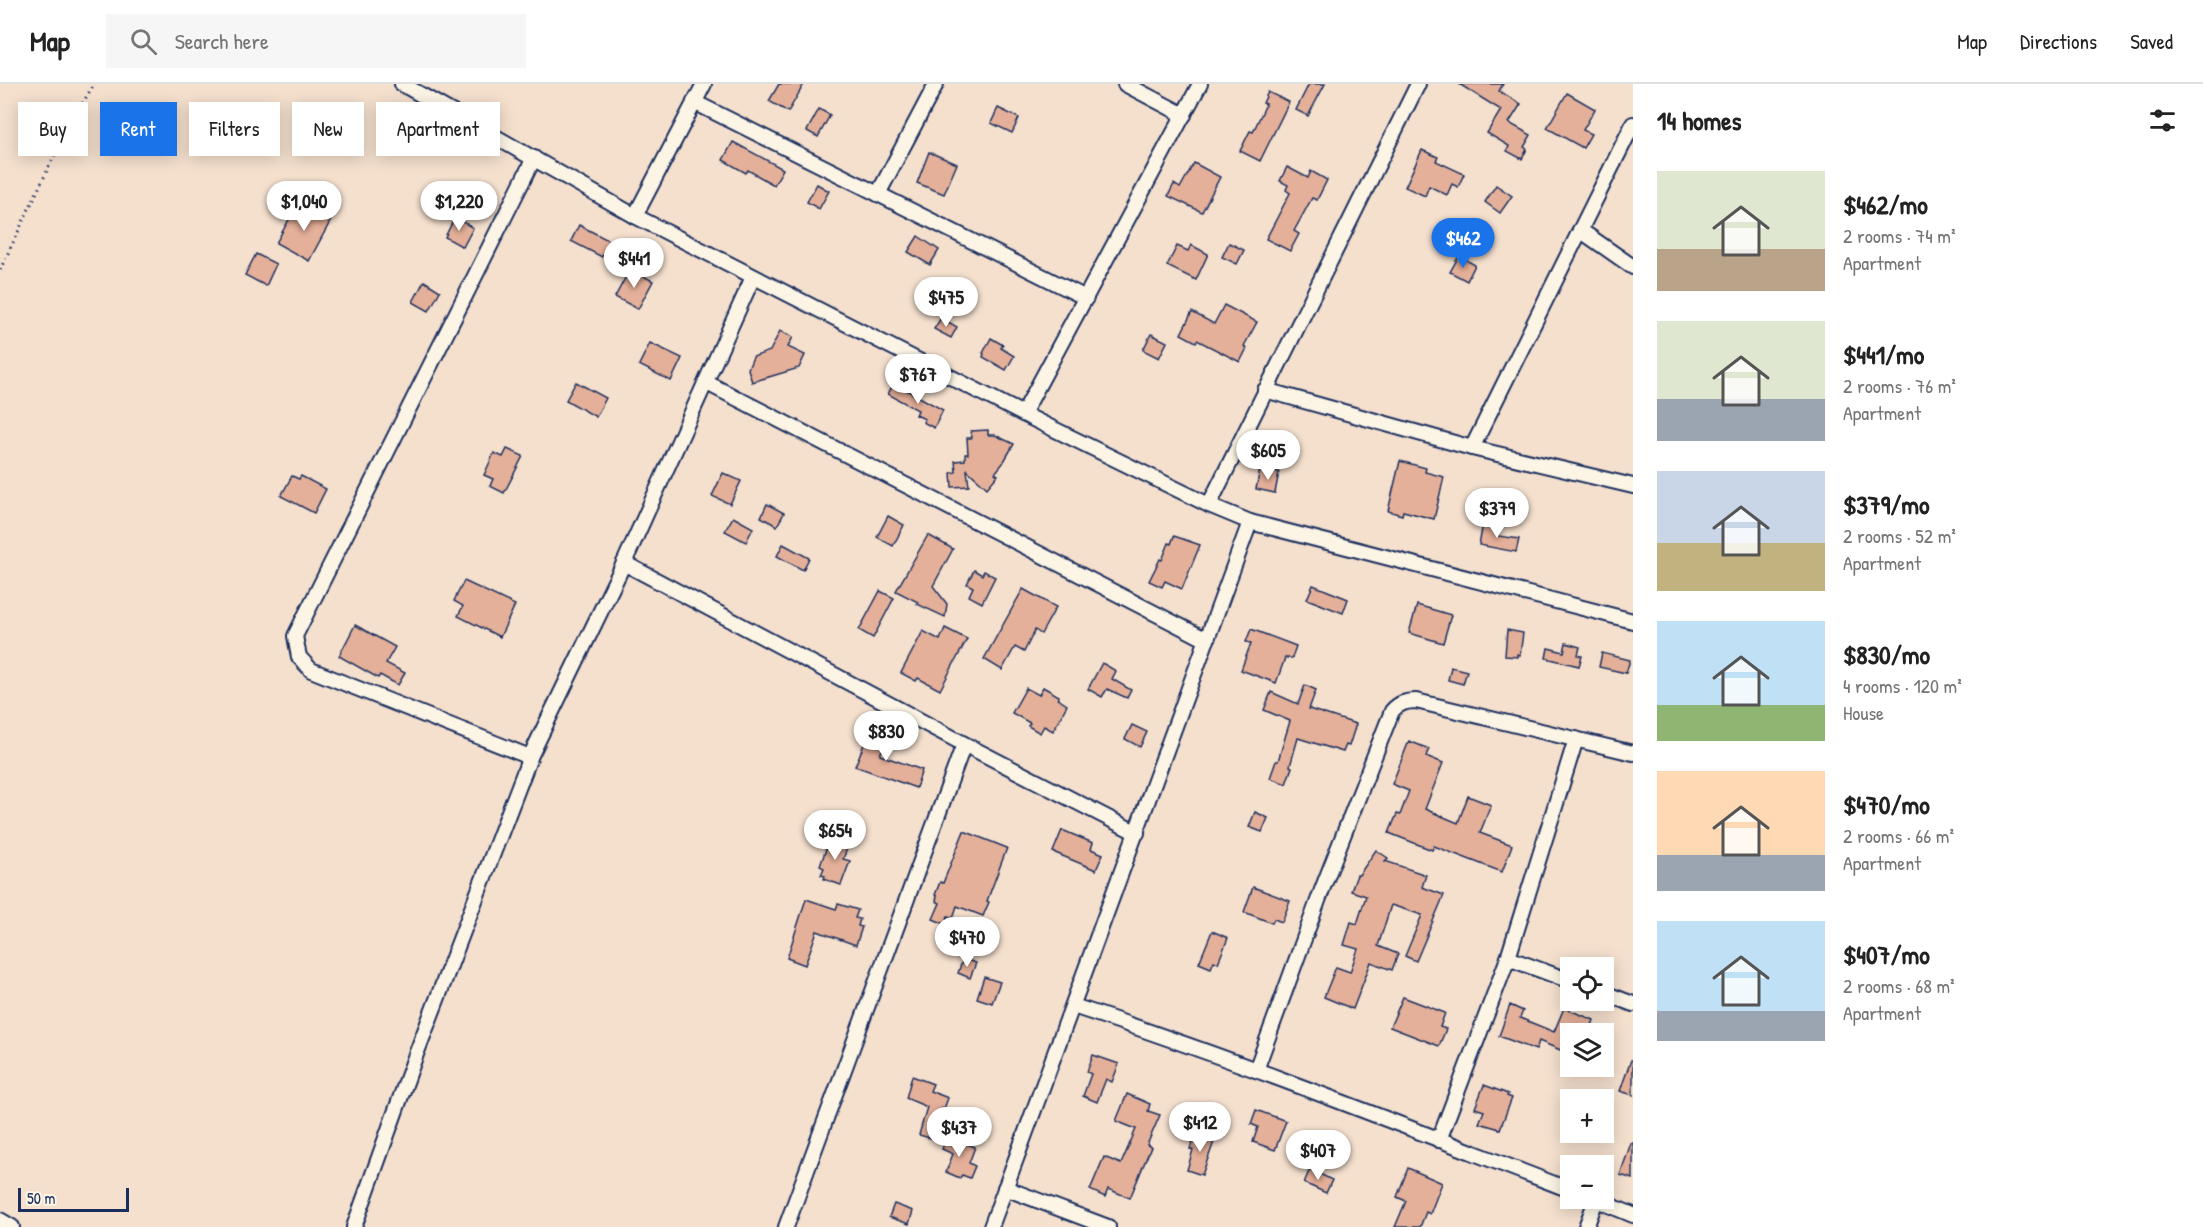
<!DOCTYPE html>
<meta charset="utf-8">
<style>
body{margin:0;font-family:"Patrick Hand",sans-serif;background:#f6f6f6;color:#222;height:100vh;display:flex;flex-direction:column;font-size:22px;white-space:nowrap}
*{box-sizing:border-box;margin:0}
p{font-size:20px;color:#767676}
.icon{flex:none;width:33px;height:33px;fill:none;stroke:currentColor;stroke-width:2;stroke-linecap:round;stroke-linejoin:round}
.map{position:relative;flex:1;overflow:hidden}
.panel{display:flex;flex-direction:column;background:#fff;width:570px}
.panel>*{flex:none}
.banner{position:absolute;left:18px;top:18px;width:570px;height:54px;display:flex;gap:12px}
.controls{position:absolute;left:1560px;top:873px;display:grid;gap:12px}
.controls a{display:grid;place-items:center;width:54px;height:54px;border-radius:0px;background:#fff;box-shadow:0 3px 15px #0003;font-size:30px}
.scale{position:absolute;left:18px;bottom:15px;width:111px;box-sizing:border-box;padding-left:6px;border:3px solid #1b2f5e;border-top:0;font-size:16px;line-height:21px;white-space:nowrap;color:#1b2f5e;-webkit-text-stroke:4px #fcf5e5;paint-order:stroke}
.price{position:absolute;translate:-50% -51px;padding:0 14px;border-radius:21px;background:#fff;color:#222;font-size:20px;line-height:39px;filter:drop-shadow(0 2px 3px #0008)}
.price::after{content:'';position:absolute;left:50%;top:36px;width:18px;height:14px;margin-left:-9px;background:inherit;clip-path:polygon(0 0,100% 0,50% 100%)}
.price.on{background:#1a73e8;color:#fff}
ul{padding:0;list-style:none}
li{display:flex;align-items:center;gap:18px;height:150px;padding:0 24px}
li span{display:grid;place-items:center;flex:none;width:168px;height:120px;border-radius:0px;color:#555}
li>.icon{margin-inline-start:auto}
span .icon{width:72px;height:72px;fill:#fffc;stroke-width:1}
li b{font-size:26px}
h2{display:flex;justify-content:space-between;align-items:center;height:72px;padding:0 24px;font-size:26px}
.chip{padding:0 21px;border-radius:0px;background:#fff;box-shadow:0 3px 15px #0003;font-size:21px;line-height:54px}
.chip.on{background:#1a73e8;color:#fff}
header{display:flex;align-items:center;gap:36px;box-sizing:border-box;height:84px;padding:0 30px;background:#fff;border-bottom:2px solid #e0e0e0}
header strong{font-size:28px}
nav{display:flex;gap:33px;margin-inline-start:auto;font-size:21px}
.search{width:420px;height:54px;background:#f6f6f6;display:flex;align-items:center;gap:15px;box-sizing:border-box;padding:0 21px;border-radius:0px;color:#767676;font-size:22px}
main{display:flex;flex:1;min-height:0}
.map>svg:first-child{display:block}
.building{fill:#e5b099;stroke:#1b2f5e;stroke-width:1.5}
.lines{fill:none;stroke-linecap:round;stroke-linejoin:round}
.minor-casing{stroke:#1b2f5e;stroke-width:18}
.path{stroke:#1b2f5e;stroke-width:3;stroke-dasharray:1.5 4.5;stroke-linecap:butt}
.minor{stroke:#fcf5e5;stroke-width:14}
</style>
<header>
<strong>Map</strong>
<div class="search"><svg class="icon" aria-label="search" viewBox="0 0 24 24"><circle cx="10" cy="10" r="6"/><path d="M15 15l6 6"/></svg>Search here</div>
<nav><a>Map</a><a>Directions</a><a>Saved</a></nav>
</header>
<main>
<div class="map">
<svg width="1633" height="1143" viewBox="0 0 1633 1143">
<rect width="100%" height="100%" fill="#f5e0ce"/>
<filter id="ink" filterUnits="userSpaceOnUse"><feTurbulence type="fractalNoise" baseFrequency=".0167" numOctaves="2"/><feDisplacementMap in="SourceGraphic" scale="12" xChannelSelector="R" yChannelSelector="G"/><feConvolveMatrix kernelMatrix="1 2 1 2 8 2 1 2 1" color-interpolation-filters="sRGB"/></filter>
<g filter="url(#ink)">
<g class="building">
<path d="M779 0H804L788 28 769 17Z"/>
<path d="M1309 0H1325L1308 32 1296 26Z"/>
<path d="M1459 0H1503L1499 7 1521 20 1509 39 1531 51 1524 63 1527 65 1522 75 1507 67 1509 62 1487 49 1501 26Z"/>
<path d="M1268 8 1289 18 1260 77 1240 67 1250 47 1253 48 1266 20 1263 19Z"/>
<path d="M1567 9 1595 25 1583 46 1591 50 1583 64 1547 44Z"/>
<path d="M998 24 1019 34 1012 49 991 39Z"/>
<path d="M819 25 830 31 818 53 807 47Z"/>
<path d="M733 58 783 85 774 101 748 86 746 89 723 76Z"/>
<path d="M1422 66 1438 73 1436 77 1464 90 1458 103 1452 100 1447 111 1429 102 1425 112 1405 103Z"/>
<path d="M929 68 957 80 944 110 917 99Z"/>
<path d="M1194 79 1220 93 1202 128 1168 112 1174 100 1180 104Z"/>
<path d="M1287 83 1308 94 1311 87 1327 96 1317 116 1312 114 1294 147 1299 150 1290 167 1266 155 1290 109 1286 106 1288 101 1280 97Z"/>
<path d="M817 100 829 107 819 125 807 118Z"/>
<path d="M1496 101 1512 112 1500 129 1485 118Z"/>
<path d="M299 118 331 136 309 177 276 159Z"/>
<path d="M455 133 473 144 463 163 445 153Z"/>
<path d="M579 141 610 157 602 173 571 157Z"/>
<path d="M918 152 939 166 930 181 908 168Z"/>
<path d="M1229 159 1244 166 1237 180 1222 173Z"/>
<path d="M1191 161 1208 170 1196 196 1167 182 1177 162 1188 167Z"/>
<path d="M256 170 276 180 266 202 245 191Z"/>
<path d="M1459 172 1475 181 1467 197 1450 188Z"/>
<path d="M630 185 653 197 638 225 615 213Z"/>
<path d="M424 197 440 207 429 227 413 218Z"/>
<path d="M1224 221 1257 238 1244 262 1247 264 1240 278 1197 256 1196 258 1181 250 1192 228 1214 240Z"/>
<path d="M941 234 957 243 951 254 934 245Z"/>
<path d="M780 247 793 253 788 263 805 271 799 284 752 298 748 285 753 273 770 267Z"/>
<path d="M1151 250 1167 258 1159 274 1143 266Z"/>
<path d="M991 254 1003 261 1001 264 1014 272 1006 286 983 273 984 270 983 269Z"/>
<path d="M650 259 682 274 671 297 639 281Z"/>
<path d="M576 298 606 314 596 333 566 316Z"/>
<path d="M894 299 943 326 934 344 923 338 925 335 916 331 918 326 888 310Z"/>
<path d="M988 346V351H995L1014 360 1003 379 995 389 998 391 987 404 967 386 969 402 952 403 951 389 956 388 955 377 965 376V370H968L967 354H972L971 347Z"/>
<path d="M507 365 523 372 504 409 490 402 493 395 484 391 494 369 503 373Z"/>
<path d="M1400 377 1426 384 1425 388 1444 393 1434 435 1403 427 1402 431 1388 427Z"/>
<path d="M1260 385 1279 388 1275 409 1256 405Z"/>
<path d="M723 389 741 397 730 420 712 412Z"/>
<path d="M292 392 299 395 301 392 326 405 314 429 281 412Z"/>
<path d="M767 420 784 429 777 442 761 433Z"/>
<path d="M888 432 904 441 893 462 877 453Z"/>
<path d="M733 433 753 444 746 458 725 447Z"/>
<path d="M1483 440 1500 444 1498 452 1519 455 1516 468 1479 461Z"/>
<path d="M928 451 953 465 933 502 947 520 945 533 917 520 918 518 896 507Z"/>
<path d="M1174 452 1200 461 1182 505 1165 497 1162 503 1149 497 1160 475 1162 476 1169 459 1171 460Z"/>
<path d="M783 460 809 474 803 486 777 472Z"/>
<path d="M974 486 982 491 984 487 995 493 982 519 969 512 973 503 967 500Z"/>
<path d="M464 497 515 521 500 553 458 532 463 522 454 517Z"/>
<path d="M1313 501 1348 515 1343 529 1307 515Z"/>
<path d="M1023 505 1056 523 1041 550 1035 546 1024 568 1015 563 1002 586 984 575Z"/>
<path d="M880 507 894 514 873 554 859 546Z"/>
<path d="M1417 521 1451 531 1443 559 1409 549Z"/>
<path d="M355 541 395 563 386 579 405 589 398 601 380 591 378 594 339 572Z"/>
<path d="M945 544 967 555 940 606 918 594 916 597 901 589 923 547 940 556Z"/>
<path d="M1251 545 1296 562 1292 574H1285L1276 599 1241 586 1251 559 1246 558Z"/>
<path d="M1507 546 1523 549 1520 571 1517 570V573L1505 572Z"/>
<path d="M1566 559 1580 563 1578 571 1582 572 1579 582 1546 574 1548 564 1564 568Z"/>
<path d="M1602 569 1630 576 1626 589 1599 583Z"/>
<path d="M1102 579 1116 587 1112 595 1131 606 1127 614 1107 605 1102 613 1088 605Z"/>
<path d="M1451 583 1467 587 1463 600 1448 596Z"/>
<path d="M1305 601 1316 606 1309 625 1356 640 1349 662 1346 661 1343 668 1298 654 1290 682 1292 683 1286 700 1270 694 1276 677H1278L1290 637 1264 626 1271 608 1298 620Z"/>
<path d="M1043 603 1059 612 1058 615 1067 621 1053 647 1044 642 1040 649 1028 642 1030 639 1012 629 1026 604 1039 611Z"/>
<path d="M1132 641 1147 648 1140 663 1125 655Z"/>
<path d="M870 646 887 654 880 671 922 686 916 704 855 682Z"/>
<path d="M1409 657 1429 665 1426 672 1443 679 1425 725 1458 739 1468 712 1491 721 1480 749 1512 761 1502 788 1434 762 1432 766 1389 749 1397 730 1400 731 1409 707 1392 700Z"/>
<path d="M1255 728 1268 734 1262 748 1249 743Z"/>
<path d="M1062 746 1093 759 1091 765 1103 770 1096 786 1053 768Z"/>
<path d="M964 747 1007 764 987 817 989 818 983 832 957 822 953 834 948 832 945 840 933 835 940 819 936 817 937 812 935 811 940 798 943 799Z"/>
<path d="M838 752 850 757 843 775 850 777 841 801 824 795 825 792 821 791 824 784 820 782 830 754 837 756Z"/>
<path d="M1376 766 1388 774 1385 777 1426 791 1422 803 1444 811 1416 877 1405 872 1422 831 1391 821 1378 862 1398 870 1392 886 1371 878 1353 925 1324 913 1336 883 1350 888 1358 865 1344 861 1351 838 1357 840 1366 812 1351 807 1357 791H1359Z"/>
<path d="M1253 803 1290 817 1282 838 1274 835 1272 839 1244 828Z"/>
<path d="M806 815 836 825 838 820 858 826 855 834 860 835 858 842 862 843 856 861 817 847 805 881 787 874Z"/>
<path d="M1212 847 1228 854 1218 879 1214 877 1211 884 1199 879Z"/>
<path d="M963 875 976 879 970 894 958 889Z"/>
<path d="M984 893 1000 898 992 919 977 914Z"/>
<path d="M1403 913 1445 929 1440 943 1446 945 1439 962 1390 943Z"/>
<path d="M1510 921 1523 927 1520 934 1554 948 1564 924 1594 936 1589 950H1570V970L1539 957 1536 966 1499 952Z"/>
<path d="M1093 971 1119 980 1112 998 1106 995 1097 1018 1083 1012 1091 990 1087 988Z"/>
<path d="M1631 976H1633V1011L1620 1007Z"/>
<path d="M912 992 933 1000 930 1007 948 1014 944 1025 942 1024 934 1055 919 1051 927 1023 906 1014Z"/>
<path d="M1484 1001 1508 1010 1507 1012 1512 1014 1500 1045 1479 1039 1484 1027 1475 1024Z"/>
<path d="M1127 1010 1150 1020 1148 1027 1160 1031 1147 1061 1151 1063 1130 1114 1108 1105 1105 1113 1090 1106 1104 1073 1121 1080 1136 1045 1116 1037Z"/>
<path d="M1256 1026 1286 1037 1275 1066 1253 1058 1258 1043 1251 1040Z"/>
<path d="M1195 1049 1215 1055 1202 1091 1187 1086 1193 1066 1190 1065Z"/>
<path d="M947 1052 975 1063 969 1079 975 1082 970 1094 962 1091 960 1094 946 1088 953 1070 942 1065Z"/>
<path d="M1631 1059H1633V1095L1620 1091Z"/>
<path d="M1408 1084 1442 1099 1430 1130 1426 1128 1420 1143H1395L1406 1117 1397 1113Z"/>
<path d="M1310 1085 1332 1096 1326 1109 1304 1099Z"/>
<path d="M894 1120 913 1127 909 1140 889 1133Z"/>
</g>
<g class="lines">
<g class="minor-casing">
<g id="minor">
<path d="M402 0 635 132 1023 330 1209 421 1250 438 1633 537"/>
<path d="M1125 0 1184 31"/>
<path d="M694 18 1086 214"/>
<path d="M534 74 295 552 299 573 311 586 530 673 624 479 753 193"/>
<path d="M878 110 936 0"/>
<path d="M635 132 704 0"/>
<path d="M1580 146 1633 183"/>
<path d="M707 299 1207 556"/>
<path d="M1265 306 1472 364 1633 402"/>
<path d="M1023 330 1200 0"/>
<path d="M1472 364 1633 40"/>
<path d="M1209 421 1418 0"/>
<path d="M624 479 964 660 1137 749"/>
<path d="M1508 874 1570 897"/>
<path d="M1604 909 1633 920"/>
<path d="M1073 922C1241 977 1406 1043 1570 1106"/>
<path d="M1256 986 1323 803 1392 627C1399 619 1406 617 1416 617L1633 669"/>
<path d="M1439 1056 1508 874 1576 655"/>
<path d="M1005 1104 1108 1143"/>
<path d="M1592 1114 1633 1131"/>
<path d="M0 1136 12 1143"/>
<path d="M354 1143 415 973 530 673"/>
<path d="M786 1143 964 660"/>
<path d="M991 1143 1250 438"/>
<path d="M1586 1143 1596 1116"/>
</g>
</g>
<path class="path" d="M0 186 65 49 94 0"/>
<use href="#minor" class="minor"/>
</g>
</g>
</svg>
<div class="controls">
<a><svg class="icon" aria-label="locate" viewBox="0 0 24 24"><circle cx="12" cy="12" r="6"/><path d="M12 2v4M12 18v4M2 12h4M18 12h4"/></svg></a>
<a><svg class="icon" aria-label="layers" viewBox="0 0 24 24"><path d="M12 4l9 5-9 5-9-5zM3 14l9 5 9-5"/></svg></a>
<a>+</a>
<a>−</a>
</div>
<div class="scale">50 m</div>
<b class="price" style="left:304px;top:148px">$1,040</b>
<b class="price" style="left:459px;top:148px">$1,220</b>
<b class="price on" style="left:1463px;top:185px">$462</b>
<b class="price" style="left:634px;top:205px">$441</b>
<b class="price" style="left:946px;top:244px">$475</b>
<b class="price" style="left:918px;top:321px">$767</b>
<b class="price" style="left:1268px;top:397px">$605</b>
<b class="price" style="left:1497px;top:455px">$379</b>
<b class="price" style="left:886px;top:678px">$830</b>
<b class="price" style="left:835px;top:777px">$654</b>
<b class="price" style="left:967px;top:884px">$470</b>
<b class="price" style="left:1200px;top:1069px">$412</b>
<b class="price" style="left:959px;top:1074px">$437</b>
<b class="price" style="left:1318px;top:1097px">$407</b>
<div class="banner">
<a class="chip">Buy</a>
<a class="chip on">Rent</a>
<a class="chip">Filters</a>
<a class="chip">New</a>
<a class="chip">Apartment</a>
</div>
</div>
<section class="panel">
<h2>14 homes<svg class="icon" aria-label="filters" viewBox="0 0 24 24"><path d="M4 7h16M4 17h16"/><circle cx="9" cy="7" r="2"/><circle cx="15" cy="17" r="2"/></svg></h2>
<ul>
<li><span style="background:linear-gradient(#dfe7d0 65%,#b9a48a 0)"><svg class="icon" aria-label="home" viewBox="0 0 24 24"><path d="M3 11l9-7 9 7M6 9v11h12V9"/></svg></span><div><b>$462/mo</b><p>2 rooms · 74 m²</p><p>Apartment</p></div></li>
<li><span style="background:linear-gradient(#dfe7d0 65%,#9aa5b1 0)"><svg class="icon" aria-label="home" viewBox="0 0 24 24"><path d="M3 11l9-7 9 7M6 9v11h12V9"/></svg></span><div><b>$441/mo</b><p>2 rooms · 76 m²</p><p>Apartment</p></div></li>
<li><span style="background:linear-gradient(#c9d6e8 60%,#c2b280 0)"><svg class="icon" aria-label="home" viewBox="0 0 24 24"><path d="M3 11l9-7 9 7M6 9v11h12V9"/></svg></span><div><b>$379/mo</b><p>2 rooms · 52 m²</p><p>Apartment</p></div></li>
<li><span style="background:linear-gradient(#bfe0f5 70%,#8fb573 0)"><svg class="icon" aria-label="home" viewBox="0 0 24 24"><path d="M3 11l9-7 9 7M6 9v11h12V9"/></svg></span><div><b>$830/mo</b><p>4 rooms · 120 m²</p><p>House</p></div></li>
<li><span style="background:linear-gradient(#ffd9b3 70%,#9aa5b1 0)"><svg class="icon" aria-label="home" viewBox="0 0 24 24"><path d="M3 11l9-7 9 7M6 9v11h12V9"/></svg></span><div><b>$470/mo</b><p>2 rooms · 66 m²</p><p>Apartment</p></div></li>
<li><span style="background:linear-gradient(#bfe0f5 75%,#9aa5b1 0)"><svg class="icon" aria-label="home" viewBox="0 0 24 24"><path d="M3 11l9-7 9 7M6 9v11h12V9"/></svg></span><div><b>$407/mo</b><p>2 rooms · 68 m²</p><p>Apartment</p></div></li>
</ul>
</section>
</main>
